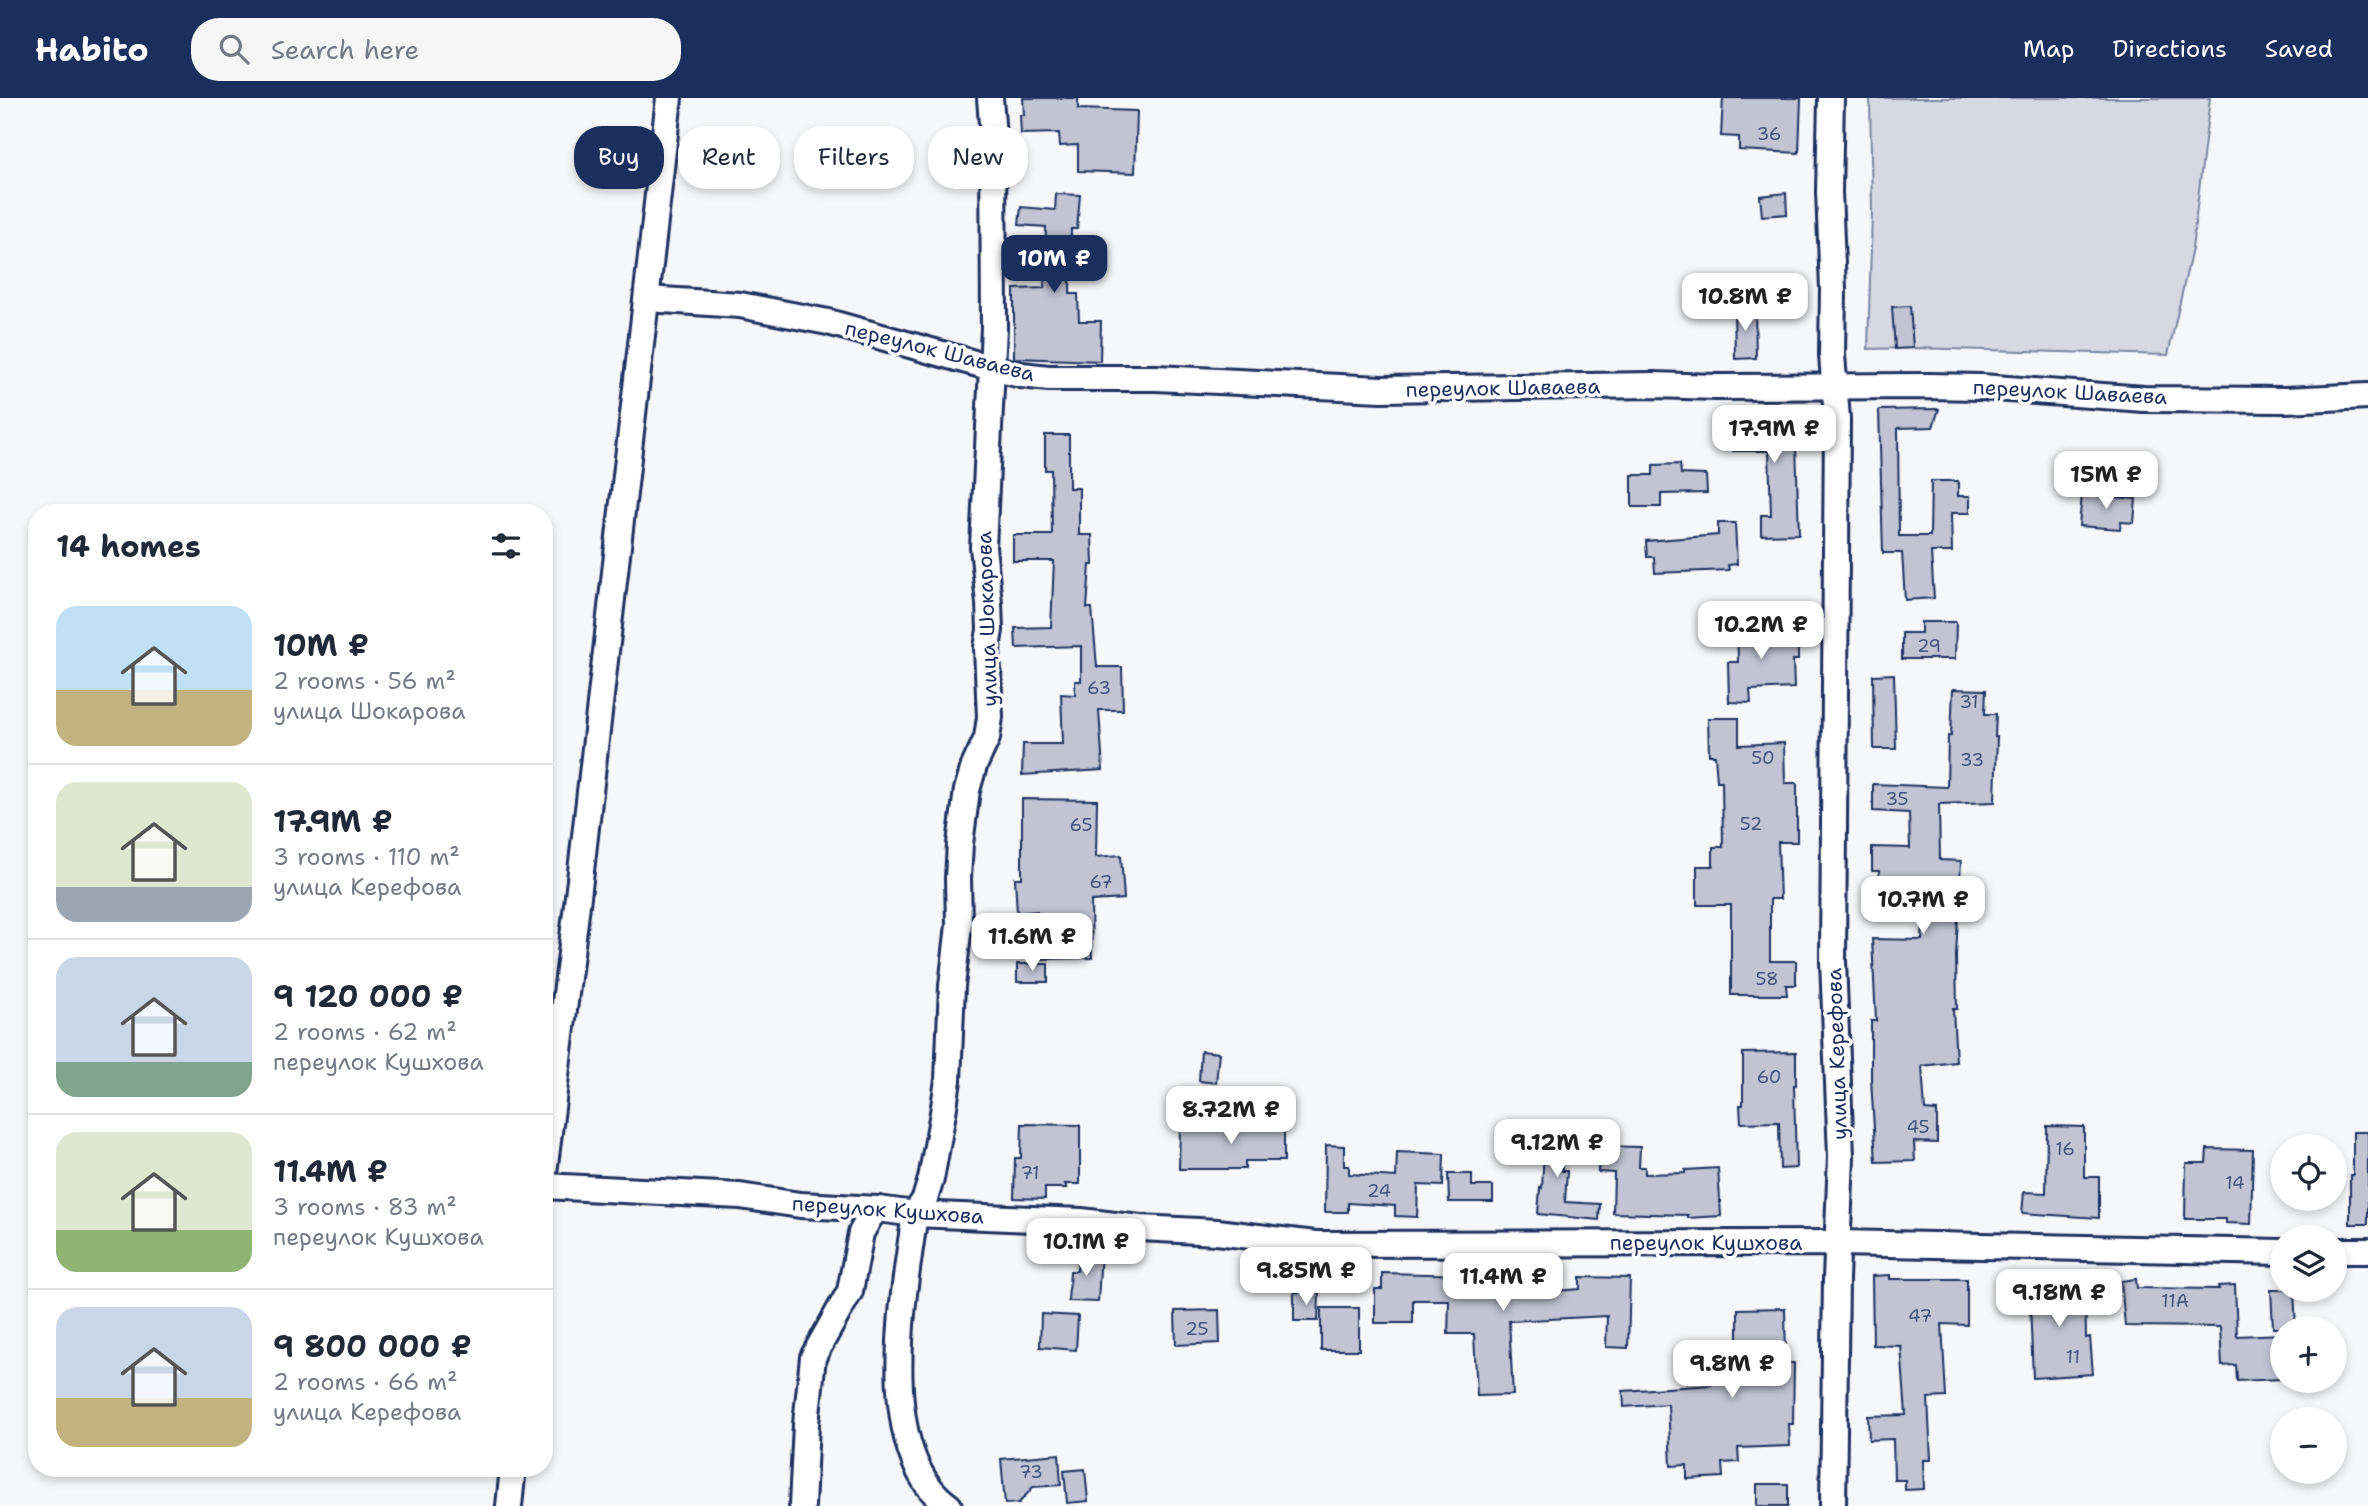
<!DOCTYPE html>
<meta charset="utf-8">
<style>
body{margin:0;font-family:"Shantell Sans",sans-serif;background:#f6f6f7;color:#1f2937;height:100vh;display:flex;flex-direction:column;font-size:26px;white-space:nowrap}
*{box-sizing:border-box;margin:0}
p{font-size:23px;color:#747a83}
.icon{flex:none;width:38px;height:38px;fill:none;stroke:currentColor;stroke-width:2;stroke-linecap:round;stroke-linejoin:round}
.map{position:relative;flex:1;overflow:hidden}
.sheet{position:absolute;left:28px;top:406px;width:525px;height:973px;display:flex;flex-direction:column;background:#fff;border-radius:28px;box-shadow:0 4px 10px #0003}
.sheet>*{flex:none}
.banner{position:absolute;left:574px;top:28px;width:665px;height:63px;display:flex;gap:14px}
.tools{position:absolute;left:2270px;top:1036px;display:grid;gap:14px}
.tools a{display:grid;place-items:center;width:77px;height:77px;border-radius:50%;background:#fff;box-shadow:0 4px 10px #0003;font-size:35px}
.price{position:absolute;translate:-50% -60px;padding:0 16px;border-radius:14px;background:#fff;color:#222;font-size:23px;line-height:46px;filter:drop-shadow(0 2px 4px #0008)}
.price::after{content:'';position:absolute;left:50%;top:42px;width:21px;height:16px;margin-left:-10px;background:inherit;clip-path:polygon(0 0,100% 0,50% 100%)}
.price.selected{background:#1b2f5e;color:#fff}
ul{padding:0;list-style:none}
li{display:flex;align-items:center;gap:21px;height:175px;padding:0 28px}
li+li{border-top:2px solid #e0e1e3}
li span{display:grid;place-items:center;flex:none;width:196px;height:140px;border-radius:21px;color:#555}
li>.icon{margin-inline-start:auto}
span .icon{width:84px;height:84px;fill:#fffc;stroke-width:1}
li b{font-size:30px}
h2{display:flex;justify-content:space-between;align-items:center;height:84px;padding:0 28px;font-size:30px}
.tag{padding:0 24px;border-radius:28px;background:#fff;box-shadow:0 4px 10px #0003;font-size:24px;line-height:63px}
.tag.selected{background:#1b2f5e;color:#fff}
header{display:flex;align-items:center;gap:42px;box-sizing:border-box;height:98px;padding:0 35px;background:#1b2f5e;color:#fff}
header strong{font-size:33px}
nav{display:flex;gap:38px;margin-inline-start:auto;font-size:24px}
.search{width:490px;height:63px;background:#f6f6f7;display:flex;align-items:center;gap:18px;box-sizing:border-box;padding:0 24px;border-radius:28px;color:#747a83;font-size:26px}
.map>svg:first-child{display:block}
.green{fill:#d6d9e2;stroke:#7884a0;stroke-width:2}
.building{fill:#c0c4d3;stroke:#1b2f5e;stroke-width:2}
.lines{fill:none;stroke-linecap:round;stroke-linejoin:round}
.minor-casing{stroke:#1b2f5e;stroke-width:30}
.minor{stroke:#fff;stroke-width:24}
.labels{text-anchor:middle;stroke-width:7;stroke-linejoin:round;paint-order:stroke}
.number-label{font-size:18px;fill:#44547b}
.street-label{font-size:21px;fill:#1b2f5e;stroke:#fff}
</style>
<header>
<strong>Habito</strong>
<div class="search"><svg class="icon" aria-label="search" viewBox="0 0 24 24"><circle cx="10" cy="10" r="6"/><path d="M15 15l6 6"/></svg>Search here</div>
<nav><a>Map</a><a>Directions</a><a>Saved</a></nav>
</header>
<div class="map">
<svg width="2368" height="1408" viewBox="0 0 2368 1408">
<rect width="100%" height="100%" fill="#f6f7f9"/>
<filter id="ink" filterUnits="userSpaceOnUse"><feTurbulence type="fractalNoise" baseFrequency=".0143" numOctaves="2"/><feDisplacementMap in="SourceGraphic" scale="14" xChannelSelector="R" yChannelSelector="G"/><feConvolveMatrix kernelMatrix="1 2 1 2 8 2 1 2 1" color-interpolation-filters="sRGB"/></filter>
<g filter="url(#ink)">
<path class="green" d="M1870 0H2210L2192 151 2168 257 1913 250 1868 251 1872 113Z"/>
<g class="building">
<path d="M1023 0H1078V11L1137 13 1135 75 1078 73V47L1060 48 1059 35 1021 36 1020 17H1024Z"/>
<path d="M1723 0H1801L1799 55 1739 52V39L1721 38Z"/>
<path d="M1786 95 1787 116 1762 118 1760 98Z"/>
<path d="M1056 96 1080 97 1077 131H1071L1070 196H1078L1079 223H1101L1100 263 1014 260V191L1044 190 1046 129 1019 127 1021 109 1055 112Z"/>
<path d="M1910 208 1913 250 1895 251 1892 209Z"/>
<path d="M1734 209H1755L1756 260 1735 261Z"/>
<path d="M1939 311 1933 329 1898 330 1899 438H1930L1931 383H1958V398H1970V415H1951L1952 454H1931L1934 500 1905 502 1902 455H1883L1879 312Z"/>
<path d="M1795 316 1799 436 1761 437V417H1771L1769 353H1733L1732 317Z"/>
<path d="M1045 337H1069V390H1079V437H1092L1093 467H1090L1087 510H1092L1097 569H1122L1123 612H1099L1103 672 1022 677 1023 646H1063L1061 596 1075 597V583H1081V548L1016 550 1015 530 1051 529 1054 463H1013V437H1052L1051 372H1045Z"/>
<path d="M1680 366 1681 376 1706 377 1707 395 1661 396V409H1632V377H1653V367Z"/>
<path d="M2082 396 2136 401 2134 425 2121 424 2120 431 2079 428Z"/>
<path d="M1718 425H1735L1737 466 1728 467 1729 472 1655 475 1654 459H1647L1646 443 1718 437Z"/>
<path d="M1773 523V538L1798 537V562H1793L1794 590 1750 592 1751 605 1729 604 1728 564H1738L1737 524Z"/>
<path d="M1921 524H1956L1955 561H1902V535H1921Z"/>
<path d="M1894 576 1896 651H1874L1873 577Z"/>
<path d="M1953 591 1986 592 1985 616H1996L1995 639H1997L1995 704 1939 706 1940 762 1961 763 1956 858 1957 911H1953L1956 964 1922 968 1925 1012 1937 1013V1045L1914 1044 1915 1063 1876 1064 1871 981V923H1876L1872 841 1922 842 1925 795 1880 796 1879 773H1872V749L1910 750 1909 715 1873 713V686L1947 689 1948 638H1951Z"/>
<path d="M1708 620H1739V647L1784 645 1785 685H1797V744H1778L1780 801H1770V863H1796V887H1786L1787 897H1731V807H1697V768H1713V749H1723L1722 683H1717L1715 657H1709Z"/>
<path d="M1022 701 1097 702 1096 759 1121 757 1124 801 1091 803 1092 860 1038 861 1037 813 1017 815 1015 780H1022Z"/>
<rect x="1017" y="866" width="31" height="18"/>
<path d="M1201 953 1219 955 1216 985 1199 983Z"/>
<path d="M1796 954V987H1794L1796 1070 1780 1071 1779 1024 1741 1025 1740 1007H1743V955Z"/>
<path d="M1251 1025H1284V1063H1245V1071H1179L1180 1030H1251Z"/>
<path d="M1022 1026 1080 1027V1086H1065L1067 1090H1045V1101L1014 1100 1015 1060H1021Z"/>
<path d="M2047 1028 2084 1029V1079H2099V1120L2022 1115 2024 1094 2046 1095Z"/>
<path d="M1529 1032 1564 1034 1562 1073H1567L1565 1104 1600 1106 1599 1122 1538 1116 1540 1089 1542 1090 1544 1051 1528 1050Z"/>
<path d="M2353 1034H2368V1126H2350V1077H2353Z"/>
<path d="M1326 1047 1344 1048V1068H1349V1076L1396 1079 1397 1054 1444 1056 1443 1088 1418 1087 1417 1119 1395 1118V1108L1348 1105V1114H1325Z"/>
<path d="M1599 1048 1640 1049 1639 1069H1645V1076L1685 1075V1072L1718 1070 1721 1118 1688 1120V1117L1613 1115 1614 1075 1598 1074Z"/>
<path d="M2207 1051 2253 1052 2251 1126 2226 1125V1121H2185L2186 1065H2206Z"/>
<path d="M1448 1076H1472V1088H1493V1104H1449Z"/>
<path d="M1078 1153 1101 1154 1098 1204 1068 1203 1070 1173H1077Z"/>
<path d="M1382 1175 1472 1177V1179H1493V1182H1544V1194L1580 1191V1179L1630 1180 1628 1250 1606 1249 1607 1218 1509 1223 1513 1297 1477 1298 1474 1236H1448L1449 1202H1413V1225H1375V1191H1382Z"/>
<path d="M1890 1177V1181H1967V1227L1942 1226 1946 1299 1928 1300 1931 1362H1923L1924 1391 1905 1392V1382H1894L1893 1341 1869 1342 1868 1318 1906 1317 1901 1248 1873 1247 1872 1178Z"/>
<path d="M2049 1180 2050 1184H2085L2086 1240 2090 1239 2093 1276 2033 1280 2029 1181Z"/>
<path d="M2136 1181 2137 1190 2219 1191 2218 1188 2235 1187 2237 1238 2282 1236V1281L2237 1283 2236 1267 2222 1268 2220 1229 2125 1228 2121 1183Z"/>
<path d="M2271 1192H2294L2296 1230H2273Z"/>
<path d="M1294 1194 1319 1195 1318 1223H1294Z"/>
<rect x="1321" y="1210" width="38" height="42"/>
<path d="M1785 1210 1786 1265H1794L1793 1326H1789L1790 1348 1738 1350 1739 1364 1722 1365 1723 1379 1687 1381V1367L1671 1368 1668 1306 1624 1309 1623 1293 1711 1287V1257H1738V1211Z"/>
<path d="M1219 1212 1220 1245 1176 1247 1175 1213Z"/>
<path d="M1041 1216 1078 1218 1076 1252 1040 1249Z"/>
<path d="M1059 1356 1061 1387 1033 1389 1019 1405 1005 1406 1001 1361Z"/>
<path d="M1085 1371 1088 1403 1067 1405 1064 1373Z"/>
<rect x="1757" y="1386" width="31" height="22"/>
</g>
<g class="lines">
<g class="minor-casing">
<g id="minor">
<path d="M1831 0 1829 94 1833 191 1832 257 1837 321 1833 863 1841 1058 1836 1181 1833 1408"/>
<path d="M647 201 740 207 828 224 992 270 1021 277 1049 280H1156L1381 291 1653 287 1717 289 1928 288 1981 289 2144 301 2285 302 2368 298"/>
<path d="M544 1075 580 782 669 0"/>
<path d="M544 1088 740 1098 800 1107 878 1111 915 1116 1081 1123 1140 1130 1217 1134 1315 1146 1838 1145 2282 1154"/>
<path d="M2334 1153H2368"/>
<path d="M509 1408 513 1370"/>
<path d="M802 1408 806 1326 813 1259 850 1193 861 1135 870 1119 878 1111"/>
<path d="M949 1408C873 1355 904 1194 915 1116L925 1101 931 1081 943 1015 948 982 952 888 959 827 958 780 960 746 967 692 974 668 987 640 990 619 987 550 990 532 989 505 983 449 994 230 993 39 990 0"/>
</g>
</g>
<use href="#minor" class="minor"/>
</g>
</g>
<g class="labels">
<g class="number-label">
<text x="1769" y="42">36</text>
<text x="1929" y="554">29</text>
<text x="1099" y="596">63</text>
<text x="1969" y="610">31</text>
<text x="1763" y="666">50</text>
<text x="1972" y="668">33</text>
<text x="1897" y="707">35</text>
<text x="1751" y="732">52</text>
<text x="1081" y="733">65</text>
<text x="1101" y="790">67</text>
<text x="1767" y="887">58</text>
<text x="1769" y="985">60</text>
<text x="1918" y="1035">45</text>
<text x="2065" y="1057">16</text>
<text x="1030" y="1081">71</text>
<text x="2235" y="1091">14</text>
<text x="1379" y="1099">24</text>
<text x="2175" y="1209">11А</text>
<text x="1920" y="1224">47</text>
<text x="1197" y="1237">25</text>
<text x="2073" y="1265">11</text>
<text x="1031" y="1380">73</text>
</g>
<g class="street-label">
<text transform="translate(940 253) rotate(14)" y="7">переулок Шаваева</text>
<text transform="translate(1503 290) rotate(-1)" y="7">переулок Шаваева</text>
<text transform="translate(2070 294) rotate(3)" y="7">переулок Шаваева</text>
<text transform="translate(987 521) rotate(-92)" y="7">улица Шокарова</text>
<text transform="translate(1837 956) rotate(-92)" y="7">улица Керефова</text>
<text transform="translate(888 1112) rotate(4)" y="7">переулок Кушхова</text>
<text x="1706" y="1152">переулок Кушхова</text>
</g>
</g>
</svg>
<div class="tools">
<a><svg class="icon" aria-label="locate" viewBox="0 0 24 24"><circle cx="12" cy="12" r="6"/><path d="M12 2v4M12 18v4M2 12h4M18 12h4"/></svg></a>
<a><svg class="icon" aria-label="layers" viewBox="0 0 24 24"><path d="M12 4l9 5-9 5-9-5zM3 14l9 5 9-5"/></svg></a>
<a>+</a>
<a>−</a>
</div>
<b class="price selected" style="left:1054px;top:197px">10M ₽</b>
<b class="price" style="left:1745px;top:235px">10.8M ₽</b>
<b class="price" style="left:1774px;top:367px">17.9M ₽</b>
<b class="price" style="left:2106px;top:413px">15M ₽</b>
<b class="price" style="left:1761px;top:563px">10.2M ₽</b>
<b class="price" style="left:1923px;top:838px">10.7M ₽</b>
<b class="price" style="left:1032px;top:875px">11.6M ₽</b>
<b class="price" style="left:1231px;top:1048px">8.72M ₽</b>
<b class="price" style="left:1557px;top:1081px">9.12M ₽</b>
<b class="price" style="left:1086px;top:1180px">10.1M ₽</b>
<b class="price" style="left:1306px;top:1209px">9.85M ₽</b>
<b class="price" style="left:1503px;top:1215px">11.4M ₽</b>
<b class="price" style="left:2059px;top:1231px">9.18M ₽</b>
<b class="price" style="left:1732px;top:1302px">9.8M ₽</b>
<div class="banner">
<a class="tag selected">Buy</a>
<a class="tag">Rent</a>
<a class="tag">Filters</a>
<a class="tag">New</a>
</div>
<section class="sheet">
<h2>14 homes<svg class="icon" aria-label="filters" viewBox="0 0 24 24"><path d="M4 7h16M4 17h16"/><circle cx="9" cy="7" r="2"/><circle cx="15" cy="17" r="2"/></svg></h2>
<ul>
<li><span style="background:linear-gradient(#bfe0f5 60%,#c2b280 0)"><svg class="icon" aria-label="home" viewBox="0 0 24 24"><path d="M3 11l9-7 9 7M6 9v11h12V9"/></svg></span><div><b>10M ₽</b><p>2 rooms · 56 m²</p><p>улица Шокарова</p></div></li>
<li><span style="background:linear-gradient(#dfe7d0 75%,#9aa5b1 0)"><svg class="icon" aria-label="home" viewBox="0 0 24 24"><path d="M3 11l9-7 9 7M6 9v11h12V9"/></svg></span><div><b>17.9M ₽</b><p>3 rooms · 110 m²</p><p>улица Керефова</p></div></li>
<li><span style="background:linear-gradient(#c9d6e8 75%,#7fa58c 0)"><svg class="icon" aria-label="home" viewBox="0 0 24 24"><path d="M3 11l9-7 9 7M6 9v11h12V9"/></svg></span><div><b>9 120 000 ₽</b><p>2 rooms · 62 m²</p><p>переулок Кушхова</p></div></li>
<li><span style="background:linear-gradient(#dfe7d0 70%,#8fb573 0)"><svg class="icon" aria-label="home" viewBox="0 0 24 24"><path d="M3 11l9-7 9 7M6 9v11h12V9"/></svg></span><div><b>11.4M ₽</b><p>3 rooms · 83 m²</p><p>переулок Кушхова</p></div></li>
<li><span style="background:linear-gradient(#c9d6e8 65%,#c2b280 0)"><svg class="icon" aria-label="home" viewBox="0 0 24 24"><path d="M3 11l9-7 9 7M6 9v11h12V9"/></svg></span><div><b>9 800 000 ₽</b><p>2 rooms · 66 m²</p><p>улица Керефова</p></div></li>
</ul>
</section>
</div>
